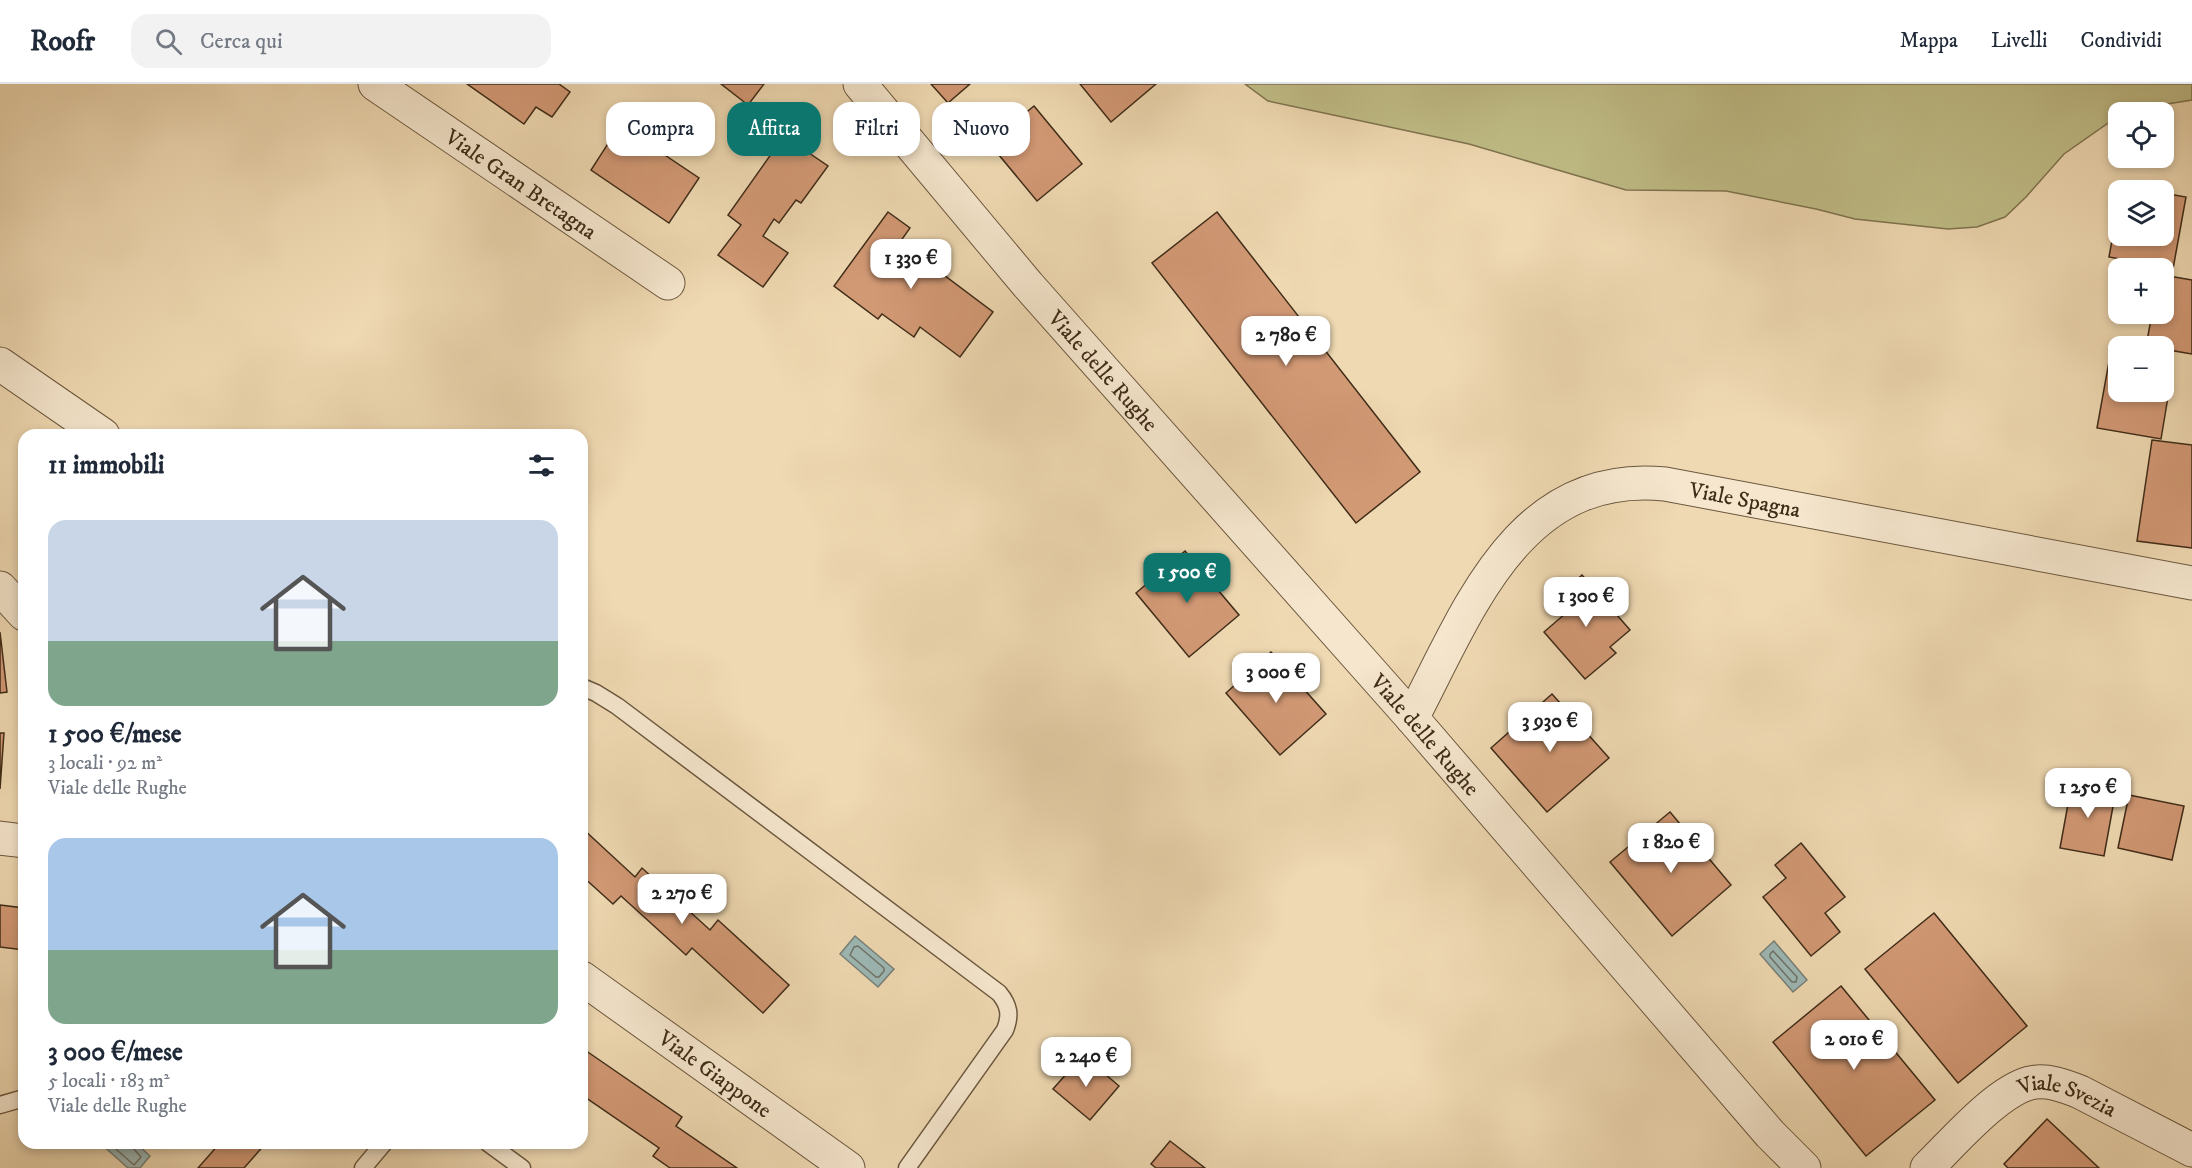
<!DOCTYPE html>
<html lang="it">
<meta charset="utf-8">
<style>
body{margin:0;font-family:"IM FELL DW Pica",serif;background:#f2f2f3;color:#1f2937;height:100vh;display:flex;flex-direction:column;font-size:22px;white-space:nowrap}
*{box-sizing:border-box;margin:0}
p{font-size:20px;color:#747a83}
.icon{flex:none;width:33px;height:33px;fill:none;stroke:currentColor;stroke-width:2;stroke-linecap:round;stroke-linejoin:round}
.map{position:relative;flex:1;overflow:hidden}
.panel{position:absolute;left:18px;top:345px;width:570px;height:720px;display:flex;flex-direction:column;background:#fff;border-radius:18px;box-shadow:0 3px 9px #0003}
.panel>*{flex:none}
.hud{position:absolute;left:606px;top:18px;width:570px;height:54px;display:flex;gap:12px}
.tools{position:absolute;left:2108px;top:18px;display:grid;gap:12px}
.tools a{display:grid;place-items:center;width:66px;height:66px;border-radius:12px;background:#fff;box-shadow:0 3px 9px #0003;font-size:30px}
.price{position:absolute;translate:-50% -51px;padding:0 14px;border-radius:12px;background:#fff;color:#222;font-size:20px;line-height:39px;filter:drop-shadow(0 2px 3px #0008)}
.price::after{content:'';position:absolute;left:50%;top:36px;width:18px;height:14px;margin-left:-9px;background:inherit;clip-path:polygon(0 0,100% 0,50% 100%)}
.price.current{background:#0f766e;color:#fff}
ul{padding:0;list-style:none}
li{display:grid;align-content:center;gap:12px;height:318px;padding:0 30px}
li span{display:grid;place-items:center;height:186px;border-radius:18px;color:#555}
li>.icon{margin-inline-start:auto}
span .icon{width:108px;height:108px;fill:#fffc;stroke-width:1}
li b{font-size:26px}
h2{display:flex;justify-content:space-between;align-items:center;height:72px;padding:0 30px;font-size:26px}
.chip{padding:0 21px;border-radius:18px;background:#fff;box-shadow:0 3px 9px #0003;font-size:21px;line-height:54px}
.chip.current{background:#0f766e;color:#fff}
header{display:flex;align-items:center;gap:36px;box-sizing:border-box;height:84px;padding:0 30px;background:#fff;border-bottom:2px solid #e0e1e3}
header strong{font-size:28px}
nav{display:flex;gap:33px;margin-inline-start:auto;font-size:21px}
.search{width:420px;height:54px;background:#f2f2f3;display:flex;align-items:center;gap:15px;box-sizing:border-box;padding:0 21px;border-radius:18px;color:#747a83;font-size:22px}
.map>svg:first-child{display:block}
.green{fill:#c0bd87;stroke:#807450;stroke-width:1.5}
.water{fill:#9db8b6;stroke:#778077;stroke-width:1.5}
.lines{fill:none;stroke-linecap:round;stroke-linejoin:round}
.shore{stroke:#6e7267;stroke-width:1.5}
.building{fill:#d29975;stroke:#3f2c18;stroke-width:1.5}
.lane-casing{stroke:#6b573e;stroke-width:19}
.street-casing{stroke:#6b573e;stroke-width:35}
.lane{stroke:#f5e6cd;stroke-width:16}
.street{stroke:#f5e6cd;stroke-width:33}
.labels{text-anchor:middle;stroke-width:4.5;stroke-linejoin:round;paint-order:stroke}
.street-label{font-size:22px;fill:#3f2c18;stroke:#f5e6cd}
</style>
<header>
<strong>Roofr</strong>
<div class="search"><svg class="icon" aria-label="search" viewBox="0 0 24 24"><circle cx="10" cy="10" r="6"/><path d="M15 15l6 6"/></svg>Cerca qui</div>
<nav><a>Mappa</a><a>Livelli</a><a>Condividi</a></nav>
</header>
<div class="map">
<svg width="2192" height="1084" viewBox="0 0 2192 1084">
<rect width="100%" height="100%" fill="#efd9b2"/>
<filter id="stains"><feTurbulence type="fractalNoise" baseFrequency=".00333" numOctaves="4"/><feColorMatrix values="0 0 0 0 .2 0 0 0 0 .09 0 0 0 0 .02 0 0 0 .5 -.17"/></filter>
<radialGradient id="worn" r=".72"><stop offset=".6" stop-color="#630" stop-opacity="0"/><stop offset="1" stop-color="#630" stop-opacity=".3"/></radialGradient>
<path class="green" d="M1245 0H2192V16L2118 28V32L2064 70 2026 113 2005 133 1977 143 1948 145 1855 135 1816 125 1726 107 1626 106 1469 60 1268 17Z"/>
<g class="water">
<path d="M855 852 894 885 878 903 840 870Z"/>
<path d="M1774 857 1807 896 1793 908 1760 870Z"/>
<path d="M100 1059H136L150 1072 140 1084H128Z"/>
</g>
<g class="lines">
<g class="shore">
<path d="M858 862 884 884V887L879 893H876L850 871 854 863Z"/>
<path d="M1773 867 1797 893 1796 898H1792L1770 873V870Z"/>
<path d="M109 1059 134 1081 141 1073 133 1064 132 1059"/>
</g>
</g>
<g class="building">
<path d="M467 0H559L570 8 552 33 536 23 524 40Z"/>
<path d="M721 0H764L748 21Z"/>
<path d="M931 0H970L948 19Z"/>
<path d="M1080 0H1156L1111 38Z"/>
<path d="M1034 22 1082 80 1037 117 989 59Z"/>
<path d="M620 41 699 94 669 139 591 86Z"/>
<path d="M784 52 828 82 801 119 796 116 779 139 774 135 763 152 788 169 763 203 718 171 741 141 728 131Z"/>
<path d="M2122 102 2150 106H2121Z"/>
<path d="M2163 109 2186 113 2173 185 2109 173 2118 123V152H2163Z"/>
<path d="M888 128 910 144 900 158 993 228 960 273 920 243 914 253 882 230 878 235 834 202Z"/>
<path d="M1217 128 1420 388 1356 439 1152 179Z"/>
<path d="M2163 191 2192 196V270L2163 265V262H2146L2152 230H2163Z"/>
<path d="M2110 272 2118 273V308H2163V282L2173 283 2161 355 2097 344Z"/>
<path d="M2152 356 2192 361V464L2137 457Z"/>
<path d="M1185 467 1239 531 1189 573 1136 509Z"/>
<path d="M1582 491 1630 546 1610 563 1616 569 1585 595 1544 548 1566 529 1554 515Z"/>
<path d="M0 548 7 608 0 609Z"/>
<path d="M1271 568 1326 630 1280 671 1226 609Z"/>
<path d="M1552 610 1609 674 1547 728 1491 664Z"/>
<path d="M0 649H4L0 705Z"/>
<path d="M2072 698 2116 706 2104 772 2060 764Z"/>
<path d="M2129 711 2184 722 2172 776 2118 764Z"/>
<path d="M1670 728 1731 801 1672 852 1610 778Z"/>
<path d="M582 744 635 793 642 784 710 846 718 836 789 901 763 929 692 864 686 871 621 812 613 820 582 792Z"/>
<path d="M1801 759 1845 813 1825 829 1840 848 1811 872 1763 813 1786 794 1775 781Z"/>
<path d="M0 821 24 824V866L0 863Z"/>
<path d="M1934 829 2027 942 1958 999 1865 885Z"/>
<path d="M1841 902 1935 1016 1866 1072 1773 958Z"/>
<path d="M582 964 682 1033 676 1042 737 1084H670L653 1072 659 1064 582 1011Z"/>
<path d="M1083 971 1119 1002 1090 1036 1053 1005Z"/>
<path d="M2047 1035 2099 1084H2008L2004 1080Z"/>
<path d="M1170 1057 1205 1084H1156L1151 1080Z"/>
<path d="M220 1059H266L244 1084H198Z"/>
</g>
<g class="lines">
<g class="lane-casing">
<g id="lane">
<path d="M582 603 596 609 617 622 999 909C1009 921 1011 931 1005 946L907 1084"/>
<path d="M0 1021 24 1014"/>
<path d="M488 1059 522 1084"/>
<path d="M363 1084 384 1059"/>
</g>
</g>
<g class="street-casing">
<g id="street">
<path id="s1" d="M375 0 668 199"/>
<path id="s2" d="M860 0 1028 201 1412 634 1770 1050 1804 1084"/>
<path d="M0 280 103 351"/>
<path d="M0 504 24 530"/>
<path id="s3" d="M1412 634C1468 528 1518 385 1665 400L2192 499"/>
<path d="M0 754 24 757"/>
<path id="s4" d="M582 894 848 1084"/>
<path id="s5" d="M1927 1084C1953 1059 1996 1008 2030 999 2047 995 2065 1002 2080 1008L2192 1066"/>
</g>
</g>
<use href="#lane" class="lane"/>
<use href="#street" class="street"/>
</g>
<g class="labels">
<g class="street-label">
<text dy="8" stroke="none"><textPath href="#s1" startOffset="177">Viale Gran Bretagna</textPath></text>
<text dy="8" stroke="none"><textPath href="#s2" startOffset="376">Viale delle Rughe</textPath></text>
<text dy="8" stroke="none"><textPath href="#s3" startOffset="453">Viale Spagna</textPath></text>
<text dy="8" stroke="none"><textPath href="#s2" startOffset="862">Viale delle Rughe</textPath></text>
<text dy="8" stroke="none"><textPath href="#s4" startOffset="164">Viale Giappone</textPath></text>
<text dy="8" stroke="none"><textPath href="#s5" startOffset="174">Viale Svezia</textPath></text>
</g>
</g>
<rect width="100%" height="100%" filter="url(#stains)"/>
<rect width="100%" height="100%" fill="url(#worn)"/>
</svg>
<div class="tools">
<a><svg class="icon" aria-label="locate" viewBox="0 0 24 24"><circle cx="12" cy="12" r="6"/><path d="M12 2v4M12 18v4M2 12h4M18 12h4"/></svg></a>
<a><svg class="icon" aria-label="layers" viewBox="0 0 24 24"><path d="M12 4l9 5-9 5-9-5zM3 14l9 5 9-5"/></svg></a>
<a>+</a>
<a>−</a>
</div>
<b class="price" style="left:911px;top:206px">1 330 €</b>
<b class="price" style="left:1286px;top:283px">2 780 €</b>
<b class="price current" style="left:1187px;top:520px">1 500 €</b>
<b class="price" style="left:1586px;top:544px">1 300 €</b>
<b class="price" style="left:1276px;top:620px">3 000 €</b>
<b class="price" style="left:1550px;top:669px">3 930 €</b>
<b class="price" style="left:2088px;top:735px">1 250 €</b>
<b class="price" style="left:1671px;top:790px">1 820 €</b>
<b class="price" style="left:682px;top:841px">2 270 €</b>
<b class="price" style="left:1854px;top:987px">2 010 €</b>
<b class="price" style="left:1086px;top:1004px">2 240 €</b>
<div class="hud">
<a class="chip">Compra</a>
<a class="chip current">Affitta</a>
<a class="chip">Filtri</a>
<a class="chip">Nuovo</a>
</div>
<section class="panel">
<h2>11 immobili<svg class="icon" aria-label="filters" viewBox="0 0 24 24"><path d="M4 7h16M4 17h16"/><circle cx="9" cy="7" r="2"/><circle cx="15" cy="17" r="2"/></svg></h2>
<ul>
<li><span style="background:linear-gradient(#c9d6e8 65%,#7fa58c 0)"><svg class="icon" aria-label="home" viewBox="0 0 24 24"><path d="M3 11l9-7 9 7M6 9v11h12V9"/></svg></span><div><b>1 500 €/mese</b><p>3 locali · 92 m²</p><p>Viale delle Rughe</p></div></li>
<li><span style="background:linear-gradient(#a9c7e8 60%,#7fa58c 0)"><svg class="icon" aria-label="home" viewBox="0 0 24 24"><path d="M3 11l9-7 9 7M6 9v11h12V9"/></svg></span><div><b>3 000 €/mese</b><p>5 locali · 183 m²</p><p>Viale delle Rughe</p></div></li>
</ul>
</section>
</div>
